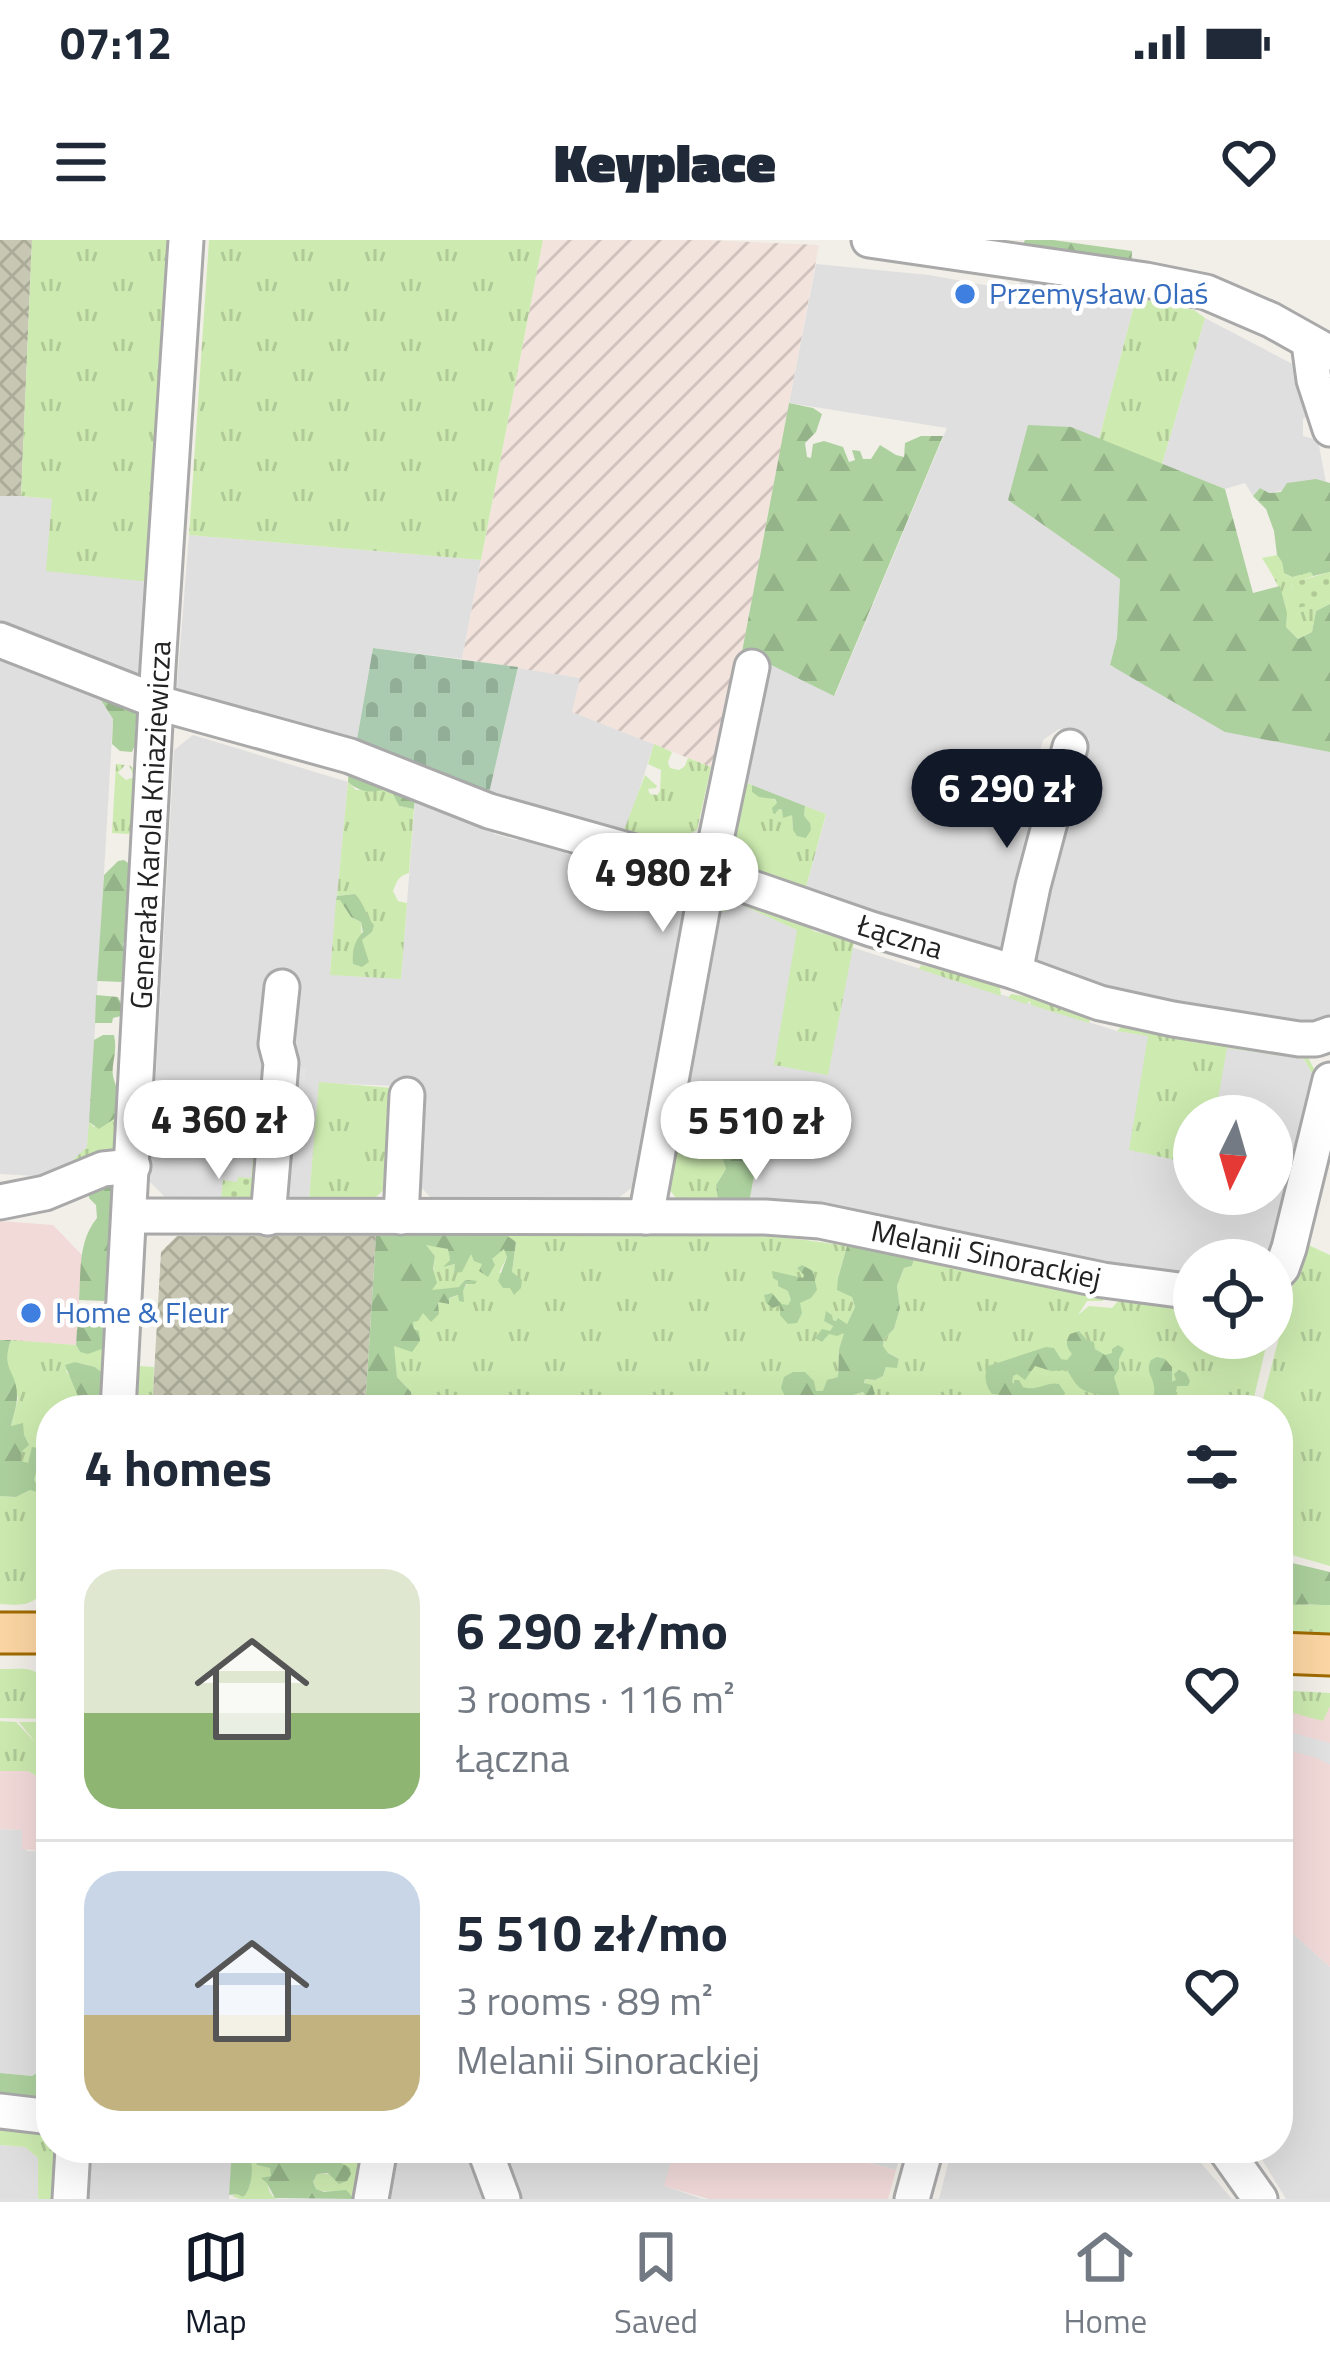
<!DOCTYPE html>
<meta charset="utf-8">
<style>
body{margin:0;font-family:"Titillium Web",sans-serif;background:#f2f2f3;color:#1f2937;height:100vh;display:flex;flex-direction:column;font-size:45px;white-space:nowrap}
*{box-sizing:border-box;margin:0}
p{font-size:39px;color:#747a83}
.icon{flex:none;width:66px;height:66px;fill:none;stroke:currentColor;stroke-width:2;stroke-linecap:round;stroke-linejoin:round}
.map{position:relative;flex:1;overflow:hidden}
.details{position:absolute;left:36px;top:1155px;width:1257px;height:768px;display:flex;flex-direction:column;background:#fff;border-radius:48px;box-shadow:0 12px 48px #0002}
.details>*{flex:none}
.needle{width:78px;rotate:185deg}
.tools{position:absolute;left:1173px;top:855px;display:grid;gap:24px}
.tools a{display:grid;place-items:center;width:120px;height:120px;border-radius:50%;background:#fff;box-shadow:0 12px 48px #0002;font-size:60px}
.price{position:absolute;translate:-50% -102px;padding:0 27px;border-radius:42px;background:#fff;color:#222;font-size:39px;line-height:78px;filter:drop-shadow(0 3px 6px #0008)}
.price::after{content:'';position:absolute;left:50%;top:72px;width:36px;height:27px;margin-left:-18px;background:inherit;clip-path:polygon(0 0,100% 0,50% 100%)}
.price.on{background:#111827;color:#fff}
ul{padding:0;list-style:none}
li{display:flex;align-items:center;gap:36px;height:300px;padding:0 48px}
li+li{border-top:3px solid #e0e1e3}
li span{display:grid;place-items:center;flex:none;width:336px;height:240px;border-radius:36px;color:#555}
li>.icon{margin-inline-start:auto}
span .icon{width:144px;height:144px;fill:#fffc;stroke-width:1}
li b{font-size:51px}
h2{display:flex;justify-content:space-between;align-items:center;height:144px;padding:0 48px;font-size:51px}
.status{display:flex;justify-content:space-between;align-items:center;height:84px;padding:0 60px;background:#fff;direction:ltr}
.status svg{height:33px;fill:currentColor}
header{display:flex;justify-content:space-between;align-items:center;height:156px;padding:0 48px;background:#fff;font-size:54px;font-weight:800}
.dock{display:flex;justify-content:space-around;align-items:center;height:168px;border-top:3px solid #e0e1e3;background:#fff;font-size:33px;color:#747a83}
.dock a{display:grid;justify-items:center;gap:6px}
.dock .on{color:#111827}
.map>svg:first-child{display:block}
.residential{fill:#e0dfdf;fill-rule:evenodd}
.commercial{fill:#f2dad9}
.military{fill:url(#military-furrows)}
.construction{fill:url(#construction-cross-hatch)}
.grass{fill:url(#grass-tufts)}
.forest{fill:url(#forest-firs)}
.cemetery{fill:url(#cemetery-stones)}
.garden{fill:url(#garden-dots)}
.parking{fill:#e2e2e2}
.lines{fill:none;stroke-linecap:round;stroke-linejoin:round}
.minor-casing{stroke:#a9a9a9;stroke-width:39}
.major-casing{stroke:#a06b00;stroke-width:45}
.minor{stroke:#fff;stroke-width:33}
.major{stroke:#fcd6a4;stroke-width:39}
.shop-dot{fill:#3f7fe0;stroke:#fff;stroke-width:4.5}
.labels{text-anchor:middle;stroke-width:9;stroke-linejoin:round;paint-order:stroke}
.shop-label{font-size:30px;fill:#366cbe;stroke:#fff;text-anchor:start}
.street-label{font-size:30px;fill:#222;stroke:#fff}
</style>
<div class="status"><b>07:12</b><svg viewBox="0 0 49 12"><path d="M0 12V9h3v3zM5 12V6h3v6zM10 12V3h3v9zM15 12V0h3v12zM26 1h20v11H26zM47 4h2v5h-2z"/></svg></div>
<header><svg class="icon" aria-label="menu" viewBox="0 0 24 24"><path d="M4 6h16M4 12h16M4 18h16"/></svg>Keyplace<svg class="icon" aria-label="heart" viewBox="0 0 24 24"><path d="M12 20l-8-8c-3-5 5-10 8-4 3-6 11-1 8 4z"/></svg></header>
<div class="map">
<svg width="1330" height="1959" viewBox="0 0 1330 1959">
<defs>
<pattern id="military-furrows" width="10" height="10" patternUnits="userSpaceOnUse" patternTransform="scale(3)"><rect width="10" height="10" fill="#f3e3dd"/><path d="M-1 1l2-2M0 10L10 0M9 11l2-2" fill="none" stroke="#d0c2bd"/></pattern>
<pattern id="construction-cross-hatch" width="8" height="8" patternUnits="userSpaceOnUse" patternTransform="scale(3)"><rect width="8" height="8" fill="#c7c7b4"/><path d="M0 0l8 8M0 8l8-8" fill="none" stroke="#abab9a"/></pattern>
<pattern id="grass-tufts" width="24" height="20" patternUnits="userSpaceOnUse" patternTransform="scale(3)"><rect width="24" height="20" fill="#cdebb0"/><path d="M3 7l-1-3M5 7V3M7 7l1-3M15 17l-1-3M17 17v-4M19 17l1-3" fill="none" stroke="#b0c997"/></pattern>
<pattern id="forest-firs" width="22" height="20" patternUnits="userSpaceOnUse" patternTransform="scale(3)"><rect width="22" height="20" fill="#add19e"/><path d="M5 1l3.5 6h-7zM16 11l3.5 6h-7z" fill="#95b388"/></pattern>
<pattern id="cemetery-stones" width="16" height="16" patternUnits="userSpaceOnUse" patternTransform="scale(3)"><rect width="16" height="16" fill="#aacbaf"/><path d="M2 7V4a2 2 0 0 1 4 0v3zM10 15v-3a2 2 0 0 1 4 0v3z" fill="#92ae96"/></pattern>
<pattern id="garden-dots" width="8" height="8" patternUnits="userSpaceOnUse" patternTransform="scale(3)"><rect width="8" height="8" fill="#cdebb0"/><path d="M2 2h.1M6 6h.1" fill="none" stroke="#b0c997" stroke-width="1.8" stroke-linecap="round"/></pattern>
</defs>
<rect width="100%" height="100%" fill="#f2efe9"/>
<g class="residential">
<path d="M0 0H32L21 256 52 259 151 342 145 435 0 387Z"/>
<path d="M816 24 929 35 1018 51 1021 37 1136 58 1099 199 1008 260 1120 339 1117 398 1110 426 1330 512V775L1311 788 1124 760 1047 737 1034 718 1058 608 1089 499 1059 489 1043 500 1033 535 1042 549 1018 628 1003 710 987 718 803 658 826 575 740 540 765 422 835 455 947 188 789 163Z"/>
<path d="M1205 78 1304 130 1310 174 1303 179V196L1318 200 1326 243 1269 253 1260 248 1253 256 1245 243 1225 249 1162 224Z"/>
<path d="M189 295 481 320 462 419 373 408 356 505 176 458Z"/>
<path d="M0 419 99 457 113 479 88 907 55 937 0 934Z"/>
<path d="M518 427 581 438 573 472 654 504 622 603 487 562Z"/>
<path d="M193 495 348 542 330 734 401 738 416 548 483 576 494 594 517 600 520 593 567 605 566 614 674 633 687 650 634 946 616 960 432 959 417 943 422 847 320 843 309 959 165 957 150 942 174 510Z"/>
<path d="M740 663 797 690 1117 791 1304 819 1314 837 1266 1020H1194V1032L1132 1028 809 960 749 963 766 872 682 857 714 676ZM1194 876H1272V954H1194Z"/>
<path d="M0 1589 22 1590 27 1611 51 1612V1716L46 1828 33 1836 0 1833Z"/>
<path d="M1278 1680 1330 1727V1959H1286L1255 1908H1278Z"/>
<path d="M0 1905 25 1907 38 1918V1959H0Z"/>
<path d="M92 1908H232L229 1959H88Z"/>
<path d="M428 1908H474L492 1959H390L395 1924 407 1911Z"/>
<path d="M492 1908H675L665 1946 702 1959H512Z"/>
<path d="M827 1908H902L896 1930 826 1911Z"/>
<path d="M952 1908H1188L1232 1959H939Z"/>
</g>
<g class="commercial">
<path d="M0 981 53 985 82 1015 76 1105 0 1100Z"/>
<path d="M1278 1457 1330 1460V1727L1278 1680Z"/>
<path d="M0 1531H28L51 1545V1612L22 1609V1590L0 1589Z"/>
<path d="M675 1908H828L827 1911 831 1913 896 1930 888 1959H709L664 1946Z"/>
</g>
<path class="military" d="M543 0H704L819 5 741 417 711 527 572 472 580 438 462 419Z"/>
<g class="construction">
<path d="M0 0H32L21 256H0Z"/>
<path d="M177 996H376L365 1170H152L161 1012Z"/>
</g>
<g class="grass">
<path d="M32 0H172L151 342 46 331 52 259 21 256Z"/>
<path d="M209 0H543L481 320 189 295Z"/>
<path d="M1136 58 1194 70 1205 78 1162 224 1099 199Z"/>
<path d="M1277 315 1282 322 1284 333 1291 337 1312 331 1313 336 1291 344 1298 367 1330 361V364L1316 371 1312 392 1298 399 1286 387C1288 360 1276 340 1262 318Z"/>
<path d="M654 504 672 512 668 522 670 528 679 530 685 526 688 518 711 527 697 590 678 600 624 590 645 535 657 546 656 548 648 549 650 554 657 555 660 551 661 530 648 524Z"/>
<path d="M116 524 125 525 118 533 126 540 134 537 129 525 138 532 135 590 128 594 112 593Z"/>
<path d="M740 540 752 545V552L774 559 777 563 776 574 778 569 792 574 793 590 804 576 805 566 826 574 803 658 738 625 725 603Z"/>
<path d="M348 542 356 550 391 548 399 566 414 569 409 633C398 636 397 641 393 651L398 661 407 663 401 739 330 735 336 660 340 659 351 677 361 682 362 700 372 692 355 654 337 656Z"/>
<path d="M727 657H749L804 680 813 691 849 700 856 692 828 835 774 825 797 690 740 664 714 676V666Z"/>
<path d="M921 725 993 742 1000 747 1001 756 919 729Z"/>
<path d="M1011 754 1086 766 1091 776 1089 783 1031 765 1030 761 1026 764 1008 758Z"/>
<path d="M1129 779 1190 790 1192 802 1222 806 1221 801 1298 808 1308 817 1316 833 1310 857 1314 837 1304 819 1227 808 1215 876H1194V924L1129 910 1148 796 1117 791Z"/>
<path d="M319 842 393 848 391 943 375 958 309 959Z"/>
<path d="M708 862 748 869V874L757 889 755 894 745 896 726 890 718 897 707 878Z"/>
<path d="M123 865 120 905 86 925 55 937 87 907 89 882 94 887Z"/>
<path d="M680 870 712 911 722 916 726 929 716 945 718 961 679 962 666 945Z"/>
<path d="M505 994C619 994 735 987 847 1006L838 1038 852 1057 855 1067 847 1084 833 1080 824 1081 833 1085 829 1094 845 1091 839 1109 838 1137 823 1151H815L807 1163 819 1156 821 1170H764L750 1167V1170H417L413 1165 411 1152 397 1137 393 1106 414 1089 412 1082 423 1072 431 1081 438 1062 459 1055 467 1044 465 1040 460 1047 435 1051 431 1049 435 1016 425 1004 449 1009 450 1020 446 1026 456 1024 454 1032 470 1013 492 1019 504 1008 507 1017 499 1033 512 1032 516 1003Z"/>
<path d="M1304 1003 1330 1015V1326L1278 1311V1170H1260Z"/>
<path d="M914 1019 1103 1057V1061H1087L1078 1075 1089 1066 1112 1068 1118 1061 1194 1067V1098H1268L1251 1170H870L869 1164 860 1159H852L853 1155 864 1152 865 1139 875 1140 883 1136 886 1127H897L899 1119 888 1113 883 1107 884 1099 894 1089 900 1068 897 1046 904 1028 912 1026Z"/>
<path d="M11 1100 76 1105 80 1112 107 1107 105 1135 95 1127 75 1122 66 1131 92 1163 91 1170H51V1346C31 1365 27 1366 0 1364V1256L16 1257 30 1250 40 1217 28 1224 20 1222 22 1210 11 1187 18 1158 5 1120Z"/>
<path d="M139 1126 154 1127 152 1170H136Z"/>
<path d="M1296 1362 1308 1365H1330V1397L1278 1394V1367Z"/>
<path d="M0 1429C24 1429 34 1425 51 1444V1479L0 1478Z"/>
<path d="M1278 1450 1330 1453V1466L1323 1481 1278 1469Z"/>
<path d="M0 1481 16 1482 36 1503 19 1482H51V1518L43 1509 39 1514 44 1529 51 1537V1545L28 1531H0Z"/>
<path d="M0 1889 51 1896V1908H55L53 1959H38V1918L25 1907 0 1905Z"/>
<path d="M308 1908H351L362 1912 364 1916 355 1957C343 1948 330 1955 316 1949L313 1942 317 1934H351L349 1928 341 1923 330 1922 320 1910Z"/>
<path d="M254 1918 270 1928 272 1935 268 1937C267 1946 269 1955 277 1959H240L232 1956 250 1946 251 1920Z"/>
</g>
<g class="forest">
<path d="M1025 0H1053L1132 11 1131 31 1019 12Z"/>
<path d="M789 163 813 168 822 174 816 192 805 203 807 217 811 218 813 204 824 201 843 207 849 222 855 220 852 210 860 211 863 219H871L880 205 896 215 904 217 905 203 921 196H943L834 456 765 422 741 417Z"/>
<path d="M1028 185 1071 187 1225 249 1253 353 1280 346 1287 373 1286 387 1298 399 1312 392 1316 371 1330 364V512L1225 492 1110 425 1117 398 1120 339 1008 260Z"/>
<path d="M1316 239 1330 243V332L1313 336 1311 332 1292 337 1284 333 1282 322 1277 315 1274 291 1266 269 1253 256 1260 248 1269 253 1281 252 1287 243Z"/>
<path d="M99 457 138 468 135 490 138 498 132 512 120 511 112 504 113 479Z"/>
<path d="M349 524 416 548 414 569 399 566 390 548C373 553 362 554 348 542Z"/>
<path d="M752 545 805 566 804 576 810 583 811 590 806 598 797 596 793 590 792 575 783 578 782 570 779 569 775 574 773 573 772 568 777 563 775 559 759 557 752 552Z"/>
<path d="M124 620 131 625 133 656 125 675 127 696 123 704 131 722 130 735 123 742 97 741 104 635 118 621Z"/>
<path d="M355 654C365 664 365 675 374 685L372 692 362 700 369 722 362 727 353 724C352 711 354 701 363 692L361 682 351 677 340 660H336L337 656Z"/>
<path d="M96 755 118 757 125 771 121 776 113 778 112 783H95Z"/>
<path d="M103 795H114C118 812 111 824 113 836 115 846 121 854 123 865L114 879 99 889 89 882 94 800Z"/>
<path d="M682 857 708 862 707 878 718 897 731 884C739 894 742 897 755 894L757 889 748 874V869L766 872 749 963 718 961 716 945 726 929 722 916 712 911 699 913C677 900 680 880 682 857Z"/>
<path d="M119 941 111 1051 104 1061 79 1060C81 1031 78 1001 97 978L96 965 89 958V949Z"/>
<path d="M505 994 516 1002 512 1032 522 1040 521 1048 514 1055 510 1048H503L498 1041 507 1017 504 1009 492 1019 495 1025 488 1037 479 1031 482 1024 474 1021 471 1014 462 1032 454 1033 455 1024 443 1027 450 1020 448 1009 426 1005 435 1016 433 1029 437 1043 432 1050 459 1047 465 1040 477 1041 475 1044H466L463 1051 464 1062 459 1061 458 1055 449 1058V1064L438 1062 439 1074 431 1082 423 1073 418 1081 413 1082 414 1089 419 1091 420 1101 412 1112 394 1106 397 1137 411 1152 413 1165 417 1170H365L376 996Z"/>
<path d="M847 1006 914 1019 912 1026 904 1028 897 1046 900 1068 894 1089 884 1099 883 1106 888 1113 899 1119 897 1128 886 1127 883 1136 875 1140 865 1139 864 1143 872 1145 875 1154 868 1158 863 1152 853 1155V1159H860L870 1164V1170H821L818 1156 795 1167H785V1156L781 1148 784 1137 793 1132H805L814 1141 816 1151H823L827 1140 838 1137 839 1109 844 1093 837 1096 829 1094 822 1102 815 1098 822 1089 830 1091 833 1086 824 1081 826 1071 832 1075 833 1080 836 1081 838 1078 847 1084 855 1067 852 1057 837 1050 838 1038Z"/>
<path d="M802 1025 813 1031 817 1050 811 1058 800 1063 802 1073 797 1083 788 1084 780 1075V1065L773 1068 766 1063 764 1055 772 1053 781 1064 788 1065 791 1060 788 1051 778 1046V1041L773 1038 772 1031 803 1038 804 1035 797 1028Z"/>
<path d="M78 1074 103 1079 109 1084 107 1107 88 1114 80 1112 76 1105Z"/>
<path d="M1079 1091 1087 1100 1094 1102 1095 1109 1105 1115 1112 1113V1109L1118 1105 1124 1109 1119 1119V1129L1114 1137 1123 1167 1137 1166 1141 1170H1083L1079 1168V1159L1089 1158 1094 1161 1103 1156C1081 1150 1080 1152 1067 1130L1051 1131 1035 1126 1025 1140 1017 1134 1013 1136 1012 1142 1014 1144V1140H1019L1023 1147C1037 1152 1047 1141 1059 1144L1065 1153 1057 1170H1046L1048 1166 1043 1164 1035 1170H987L988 1162 1004 1167 1007 1164 1001 1155 992 1154C986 1146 983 1136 988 1126L1046 1107 1054 1108 1061 1119 1067 1120 1072 1114C1066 1107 1065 1102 1070 1094Z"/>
<path d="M0 1100H11C0 1131 17 1129 17 1156 17 1166 13 1177 11 1186L23 1183 24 1195 29 1205 22 1211 21 1221 28 1223 32 1207 38 1208 40 1217 34 1240 39 1248 37 1252 30 1250 16 1257 0 1256Z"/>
<path d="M1157 1117 1165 1119 1172 1127V1142L1176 1140 1174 1134 1179 1130 1186 1133 1190 1141 1188 1146H1177L1175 1157 1188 1170 1153 1169C1152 1162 1155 1155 1154 1147 1153 1135 1145 1133 1151 1120Z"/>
<path d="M75 1122 95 1127 105 1135 102 1170H91L92 1163 81 1162C79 1159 66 1127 65 1125Z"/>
<path d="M1284 1321 1330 1332V1365C1311 1365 1296 1363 1278 1367V1339L1281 1335 1278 1326Z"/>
<path d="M50 1730 51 1851 32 1858 0 1855V1833L32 1836 46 1828Z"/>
<path d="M232 1908 320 1910 329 1915 330 1922 341 1923 350 1928 351 1934 347 1941 339 1944 328 1933 317 1934 313 1942 316 1949 324 1952 346 1950 355 1959 275 1958 267 1943 261 1938 271 1936 270 1928 257 1925 254 1918 251 1920C253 1930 252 1949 243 1957L237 1954 229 1955Z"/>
</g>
<path class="cemetery" d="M373 408 518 427 487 562 356 505Z"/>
<g class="garden">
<path d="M1330 332V361L1297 368 1291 343Z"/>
<path d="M259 883 267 884 261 958H221L223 940 237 942 238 937 251 938 254 904H251V886H258Z"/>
</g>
<g class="parking">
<path d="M290 826 306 828 299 911 283 910Z"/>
<path d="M1282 1490 1330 1503V1525L1317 1518 1279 1508Z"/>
</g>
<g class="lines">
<g class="minor-casing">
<g id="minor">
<path d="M869 0 1146 40 1206 52 1271 80 1330 113"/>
<path d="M1309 103 1314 140 1330 189"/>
<path d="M0 400 169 466 350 516 489 571 709 633 871 689 1015 732 1100 763 1173 779 1299 799H1316L1330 794"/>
<path d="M1015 732 1033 646 1070 507"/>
<path d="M0 962 45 953 103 929 133 926"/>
<path d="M130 976 765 977 820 981 1103 1040 1194 1052"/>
<path d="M401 977 407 855"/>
<path d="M646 977 709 633 752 427"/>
<path d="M268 978 281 823 276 804 282 747"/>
<path d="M1272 1039 1282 1028 1289 1008 1330 840"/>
<path d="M118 1170 158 427 186 0"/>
<path d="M0 1871 51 1877"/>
<path d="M484 1908 503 1959"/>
<path d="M1224 1908 1260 1959"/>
<path d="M70 1959 73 1908"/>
<path d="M371 1959 380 1908"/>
<path d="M912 1959 926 1908"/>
</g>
</g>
<g class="major-casing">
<g id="major">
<path d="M0 1393H51"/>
<path d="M1278 1413 1330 1415"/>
</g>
</g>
<use href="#minor" class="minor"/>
<use href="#major" class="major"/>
</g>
<g class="shop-dot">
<circle cx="965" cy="54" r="12"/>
<circle cx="31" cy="1073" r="12"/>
</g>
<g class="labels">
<g class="shop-label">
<text x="989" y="64">Przemysław Olaś</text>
<text x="55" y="1083">Home &amp; Fleur</text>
</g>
<g class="street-label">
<text transform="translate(151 585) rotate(-87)" y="10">Generała Karola Kniaziewicza</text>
<text transform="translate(900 697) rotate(17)" y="10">Łączna</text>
<text transform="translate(986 1015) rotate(12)" y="10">Melanii Sinorackiej</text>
</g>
</g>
</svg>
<div class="tools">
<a><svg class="needle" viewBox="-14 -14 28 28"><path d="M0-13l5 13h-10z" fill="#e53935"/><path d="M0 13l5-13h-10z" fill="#747a83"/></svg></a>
<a><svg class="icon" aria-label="locate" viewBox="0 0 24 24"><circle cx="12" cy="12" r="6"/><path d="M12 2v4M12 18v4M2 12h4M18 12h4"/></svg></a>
</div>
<b class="price on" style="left:1007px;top:611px">6 290 zł</b>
<b class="price" style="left:663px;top:695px">4 980 zł</b>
<b class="price" style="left:219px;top:942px">4 360 zł</b>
<b class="price" style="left:756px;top:943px">5 510 zł</b>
<section class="details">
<h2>4 homes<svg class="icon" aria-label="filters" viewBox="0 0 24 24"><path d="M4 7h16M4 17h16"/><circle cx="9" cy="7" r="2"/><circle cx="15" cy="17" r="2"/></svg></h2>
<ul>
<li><span style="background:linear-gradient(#dfe7d0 60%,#8fb573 0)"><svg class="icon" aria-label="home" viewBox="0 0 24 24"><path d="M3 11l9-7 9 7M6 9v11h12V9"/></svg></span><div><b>6 290 zł/mo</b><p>3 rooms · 116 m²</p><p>Łączna</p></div><svg class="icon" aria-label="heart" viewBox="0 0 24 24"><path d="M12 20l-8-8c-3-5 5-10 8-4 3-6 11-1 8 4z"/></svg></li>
<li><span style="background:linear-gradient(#c9d6e8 60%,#c2b280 0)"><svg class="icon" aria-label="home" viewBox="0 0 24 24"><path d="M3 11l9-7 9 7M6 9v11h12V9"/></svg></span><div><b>5 510 zł/mo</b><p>3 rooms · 89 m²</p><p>Melanii Sinorackiej</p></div><svg class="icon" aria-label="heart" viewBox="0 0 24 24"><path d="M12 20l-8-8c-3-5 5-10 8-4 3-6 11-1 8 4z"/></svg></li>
</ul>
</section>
</div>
<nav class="dock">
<a class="on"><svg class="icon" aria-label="map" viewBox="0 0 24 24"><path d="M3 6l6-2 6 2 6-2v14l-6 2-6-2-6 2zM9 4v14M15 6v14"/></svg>Map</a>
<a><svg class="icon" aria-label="saved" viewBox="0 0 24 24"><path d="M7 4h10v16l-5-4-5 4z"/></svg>Saved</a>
<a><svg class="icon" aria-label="home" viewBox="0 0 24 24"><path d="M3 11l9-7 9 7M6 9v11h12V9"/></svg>Home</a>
</nav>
